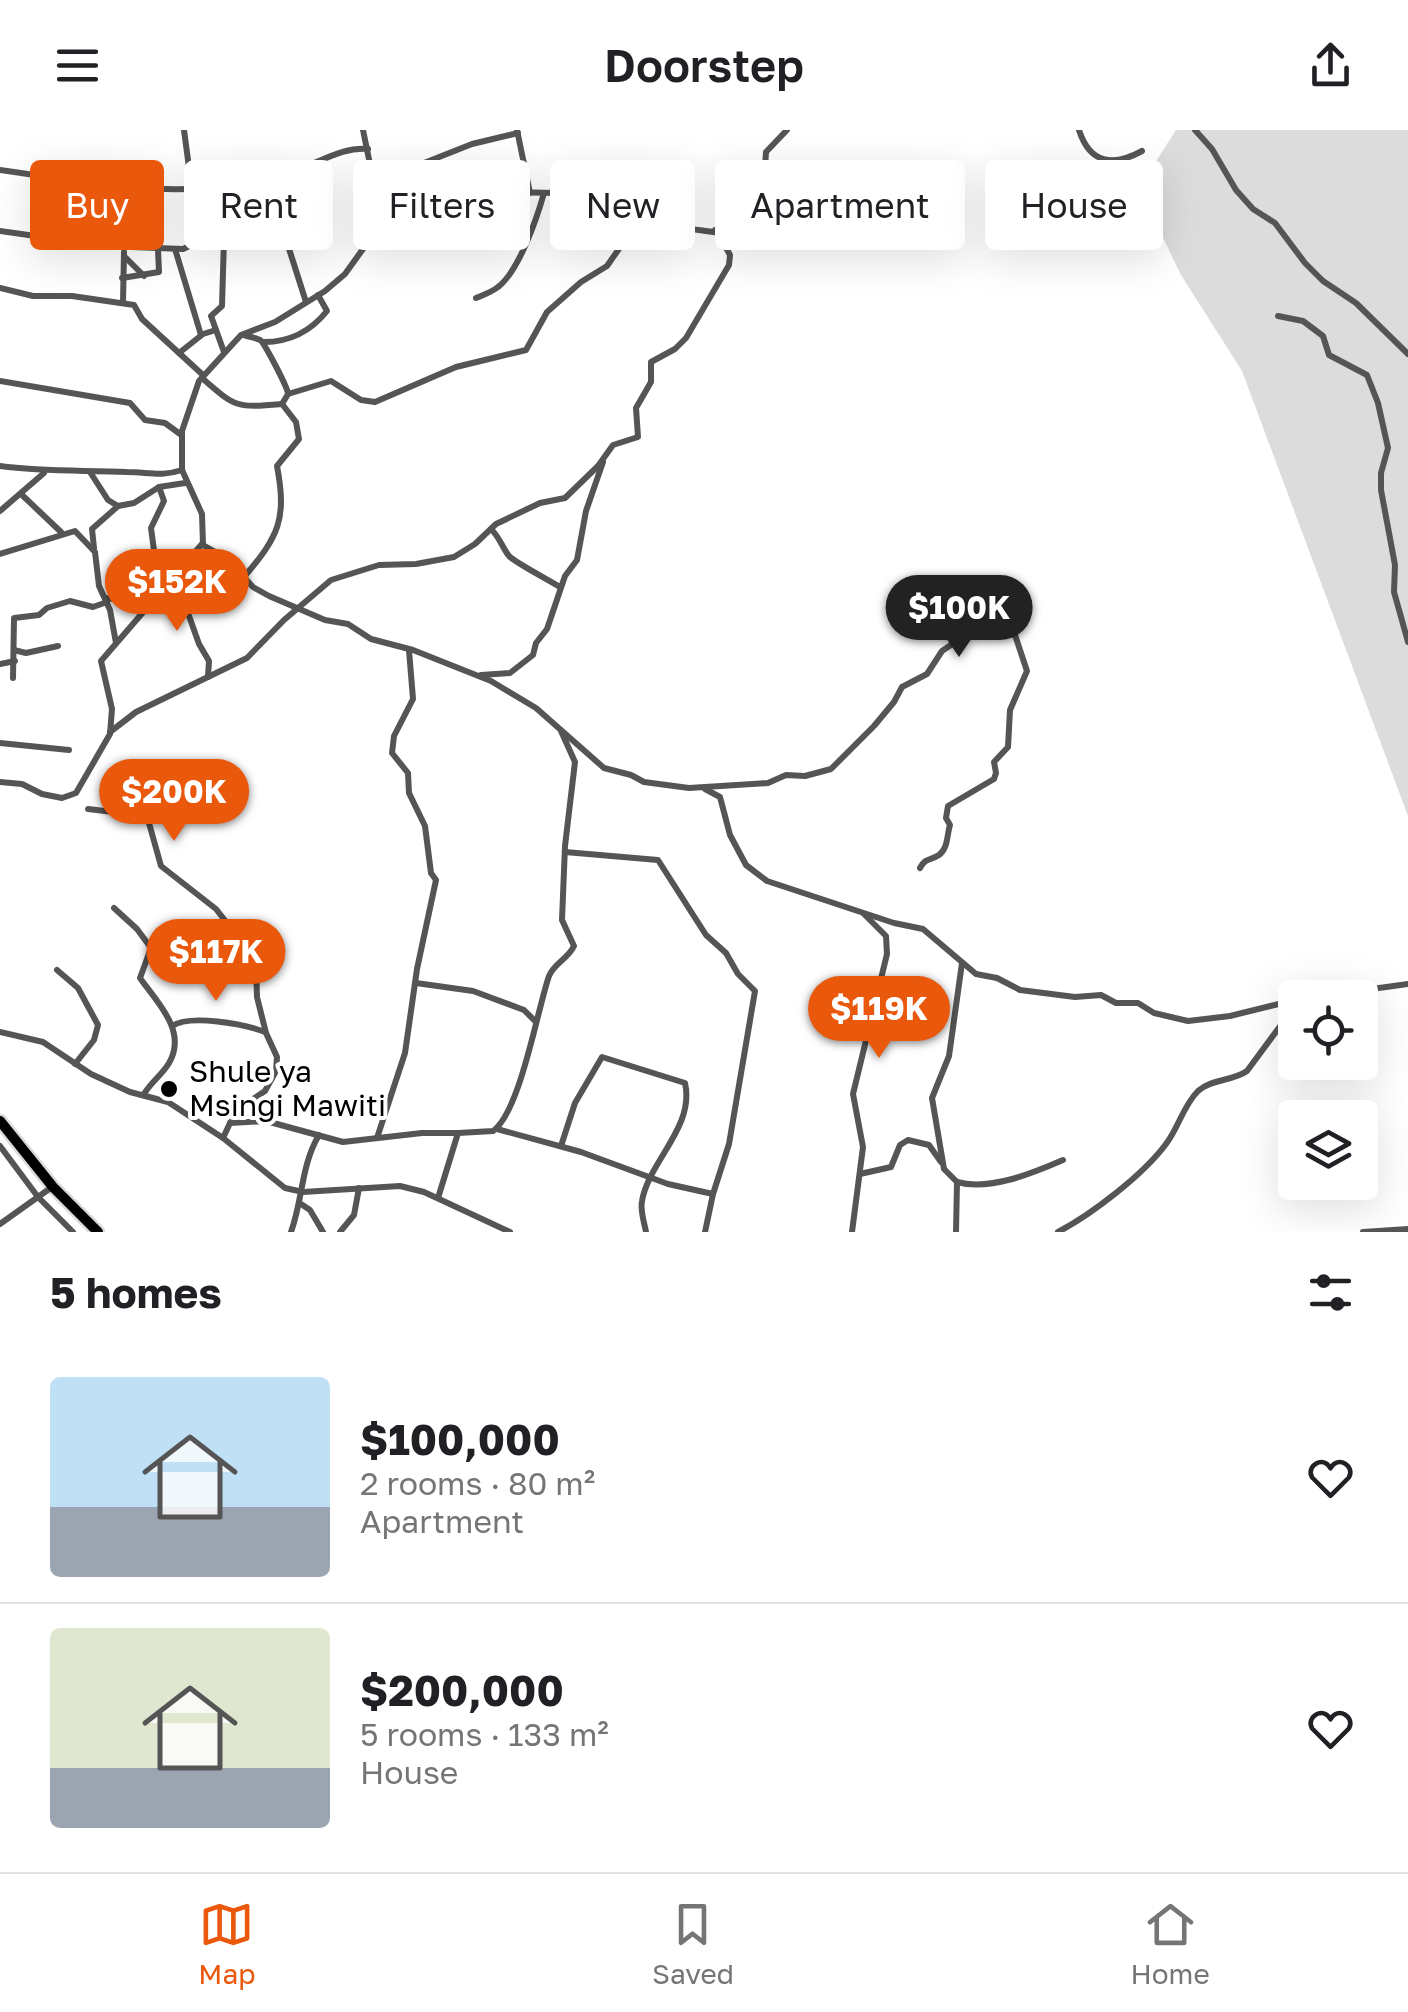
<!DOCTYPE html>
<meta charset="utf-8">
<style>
body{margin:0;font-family:"Golos Text",sans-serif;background:#f2f2f2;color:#202124;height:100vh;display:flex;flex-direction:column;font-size:38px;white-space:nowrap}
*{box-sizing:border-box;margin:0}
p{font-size:32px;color:#757577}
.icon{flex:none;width:55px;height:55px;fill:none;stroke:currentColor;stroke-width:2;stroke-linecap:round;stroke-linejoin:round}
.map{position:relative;height:1102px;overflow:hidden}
.side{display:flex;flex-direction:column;background:#fff;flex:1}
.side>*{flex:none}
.banner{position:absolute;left:30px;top:30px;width:1350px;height:90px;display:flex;gap:20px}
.buttons{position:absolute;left:1278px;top:850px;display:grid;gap:20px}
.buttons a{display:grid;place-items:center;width:100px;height:100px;border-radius:10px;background:#fff;box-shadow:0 10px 40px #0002;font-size:50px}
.price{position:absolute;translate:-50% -85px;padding:0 22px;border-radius:35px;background:#ea580c;color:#fff;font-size:32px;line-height:65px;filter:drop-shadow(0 2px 5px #0008)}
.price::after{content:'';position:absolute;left:50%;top:60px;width:30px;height:22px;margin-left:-15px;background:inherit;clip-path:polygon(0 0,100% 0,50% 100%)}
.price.current{background:#222;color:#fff}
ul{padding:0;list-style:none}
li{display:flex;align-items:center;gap:30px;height:250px;padding:0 50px}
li+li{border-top:2px solid #e0e0e0}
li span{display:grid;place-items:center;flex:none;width:280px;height:200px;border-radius:10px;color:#555}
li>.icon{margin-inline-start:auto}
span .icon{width:120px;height:120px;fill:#fffc;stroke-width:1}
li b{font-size:42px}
h2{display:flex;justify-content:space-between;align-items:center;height:120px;padding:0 50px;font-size:42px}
.tag{padding:0 35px;border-radius:10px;background:#fff;box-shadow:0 10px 40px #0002;font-size:35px;line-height:90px}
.tag.current{background:#ea580c;color:#fff}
header{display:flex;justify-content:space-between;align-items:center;height:130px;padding:0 50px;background:#fff;font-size:45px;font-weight:600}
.dock{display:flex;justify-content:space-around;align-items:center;height:140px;border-top:2px solid #e0e0e0;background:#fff;font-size:28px;color:#757577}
.dock a{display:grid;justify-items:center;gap:5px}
.dock .current{color:#ea580c}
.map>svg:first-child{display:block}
.grass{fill:#dcdcdc}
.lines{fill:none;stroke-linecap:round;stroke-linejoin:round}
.trunk-casing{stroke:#dbdbdb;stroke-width:15}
.minor{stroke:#555;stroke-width:6}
.trunk{stroke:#000;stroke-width:10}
.poi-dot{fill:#000;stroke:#fff;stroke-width:4}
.labels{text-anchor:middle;stroke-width:8;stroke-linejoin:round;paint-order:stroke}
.poi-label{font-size:30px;fill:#000;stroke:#fff;text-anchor:start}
</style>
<header><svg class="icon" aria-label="menu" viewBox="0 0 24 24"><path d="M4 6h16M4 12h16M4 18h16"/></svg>Doorstep<svg class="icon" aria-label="share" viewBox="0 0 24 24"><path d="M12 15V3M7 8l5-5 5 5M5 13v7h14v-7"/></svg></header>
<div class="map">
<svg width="1408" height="1102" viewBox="0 0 1408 1102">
<rect width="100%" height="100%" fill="#fff"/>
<path class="grass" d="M1176 0H1408V686L1242 241 1181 145 1139 58Z"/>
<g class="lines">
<g class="trunk-casing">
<path id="trunk" d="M0 991 53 1057 98 1102"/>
</g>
<g class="minor">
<path d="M184 0 192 60"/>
<path d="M363 0 373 49 364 114"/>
<path d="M517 0 530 63"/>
<path d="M1079 0C1090 34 1113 37 1142 21"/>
<path d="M1195 0 1212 19 1236 60 1253 79 1275 93 1305 133 1323 151 1356 173 1408 224"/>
<path d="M0 40C79 51 155 67 236 55 257 52 281 45 302 38 324 30 344 17 368 19"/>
<path d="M372 44 419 35 472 14 518 3"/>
<path d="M197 60 224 109 222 176 211 186 224 222"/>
<path d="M715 100 747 93 762 83 766 22 787 0"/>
<path d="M0 101 106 116 183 119 271 78H276L306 172"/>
<path d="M106 115 116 69 125 57"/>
<path d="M175 119 201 205"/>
<path d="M126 128 144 146"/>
<path d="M122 148 159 142 158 119"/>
<path d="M0 158 33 166H72L134 175 142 189 203 245"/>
<path d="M476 168C483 165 492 162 498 157 519 141 537 88 544 63"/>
<path d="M123 173 124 122"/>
<path d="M1278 186 1303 191 1323 206 1329 225 1367 245 1378 273 1388 318 1381 343V360L1395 435 1394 462 1408 512"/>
<path d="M243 205C246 206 257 208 260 210 264 212 288 258 288 264L282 274 296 292 299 309 277 336C287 389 279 406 244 447"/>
<path d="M264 212C290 212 311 201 327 181L318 165"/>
<path d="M179 223 203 204 216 200"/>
<path d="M202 248C236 278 237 278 282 274"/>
<path d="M0 251 130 273 145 290 165 293 180 304"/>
<path d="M288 264 331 251 361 270 375 272 456 237 526 220 547 182 581 152 607 136 623 113 662 84"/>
<path d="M0 336C43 342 84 340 127 342 148 342 161 347 182 340"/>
<path d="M90 342 108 370 118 376 134 373 159 357 185 353"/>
<path d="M159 357 164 371 151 398 155 428 161 444 178 459 183 469 199 514 209 531 208 547"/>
<path d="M21 364 61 402"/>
<path d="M0 381 44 343"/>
<path d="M491 399C500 408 502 417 509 426 514 432 549 450 560 457"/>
<path d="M94 418 92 399 117 377"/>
<path d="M0 424 75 401 95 422 99 456 110 480 116 513"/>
<path d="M179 459 229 449H245"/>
<path d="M106 468 148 474"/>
<path d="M14 520 26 523 58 516"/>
<path d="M0 534 15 531"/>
<path d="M481 545 510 543 533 525 536 513 547 499 565 446 577 430 586 381 603 332"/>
<path d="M13 548 14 488 39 485 47 478 70 471 93 477 107 472"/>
<path d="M110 602 136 582 247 528 284 490 331 450 379 435 416 434 454 427 475 414 496 394 540 373 565 368 598 336 613 315 638 307 636 278 651 252V232L675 219 686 208 729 135 730 125 718 103C702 99 677 101 664 87 651 74 648 63 629 56L603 64 506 62 456 75 368 112 345 144 325 161 275 192 241 205 199 251 182 301V340L202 384 203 415 226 428 253 457 269 466 325 490 348 494 371 509 413 520 491 551 536 578 604 638 631 645 644 652 689 658 768 653 786 645 805 646 831 639 874 596 894 572 902 557 927 544 942 521 994 486 1009 487 1027 541 1010 580 1008 617 994 632 996 643 994 649 948 676 946 688 950 695C947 704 948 719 939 725 930 731 926 727 920 738"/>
<path d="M0 613 69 620"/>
<path d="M0 652 22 654 42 664 62 668 76 663 110 604 112 579 101 531 202 414"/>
<path d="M705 659 720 667 730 705 746 735 767 751 894 793 923 799 976 844 997 848 1020 860 1075 867 1101 865 1116 873H1138L1154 883 1188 891 1230 886 1295 870"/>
<path d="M88 679 147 686 161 736 216 779 252 825 256 836 257 867 266 903 277 927 276 941 265 961 247 973 230 993 223 1008"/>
<path d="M565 722 658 730 706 805 726 823 738 844 755 861 729 1014 713 1064 705 1102"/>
<path d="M114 778 137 799 151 818 140 848C156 871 188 901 169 933 162 945 151 952 144 964"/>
<path d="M151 819 159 807 183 817 239 810"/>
<path d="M57 840 78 858 98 895 94 910 75 934"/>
<path d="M416 853 473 861 524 880 535 891"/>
<path d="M1307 868 1408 854"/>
<path d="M172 896C190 884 244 894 265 902"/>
<path d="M0 902 43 912 91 944 130 962 168 972 223 1008 285 1058 303 1062 400 1056 424 1062 510 1102"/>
<path d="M230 993 266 991 343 1012 422 1003H458"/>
<path d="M497 999 581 1022 668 1054 713 1064"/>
<path d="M377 1008 405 923 417 839 436 750 431 743 425 696 409 663 408 643 392 623 394 606 413 569 409 520"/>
<path d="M0 1016 38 1067 73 1102"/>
<path d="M561 1016 575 973 602 927 685 953C695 997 649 1031 642 1071 640 1081 644 1091 646 1102"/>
<path d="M860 1044 891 1037 900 1015 908 1010 929 1015 941 1032"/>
<path d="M957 1052C990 1061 1033 1043 1063 1030"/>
<path d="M438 1068 458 1003 493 1001C520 982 537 881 549 846 554 833 568 829 574 816L562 790 565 716 575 632 561 601"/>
<path d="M301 1074 310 1080 323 1102"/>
<path d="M0 1094 52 1057"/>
<path d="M291 1102C303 1069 301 1035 319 1005"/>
<path d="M340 1102 354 1085 359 1058"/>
<path d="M852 1102 863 1017 853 964 887 824 886 806 864 784"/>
<path d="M956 1102 957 1052 944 1039 932 968 949 926 962 833"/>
<path d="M1058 1102C1092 1084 1143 1045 1166 1014 1179 997 1183 976 1198 961 1211 949 1233 951 1247 941L1295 876"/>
<path d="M1363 1102 1408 1099"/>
</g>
<use href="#trunk" class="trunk"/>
</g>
<circle class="poi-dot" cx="169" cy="959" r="10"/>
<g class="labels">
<g class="poi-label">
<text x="189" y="952">Shule ya<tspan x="189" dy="34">Msingi Mawiti</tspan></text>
</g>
</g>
</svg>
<div class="buttons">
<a><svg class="icon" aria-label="locate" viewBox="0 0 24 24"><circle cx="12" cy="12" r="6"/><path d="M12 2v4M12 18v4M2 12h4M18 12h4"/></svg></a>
<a><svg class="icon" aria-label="layers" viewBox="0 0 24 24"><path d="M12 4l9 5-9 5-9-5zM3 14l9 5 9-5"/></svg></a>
</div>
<b class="price" style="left:177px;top:504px">$152K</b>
<b class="price current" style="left:959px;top:530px">$100K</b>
<b class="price" style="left:174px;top:714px">$200K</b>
<b class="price" style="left:216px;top:874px">$117K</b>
<b class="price" style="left:879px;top:931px">$119K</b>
<div class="banner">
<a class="tag current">Buy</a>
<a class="tag">Rent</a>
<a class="tag">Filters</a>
<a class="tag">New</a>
<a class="tag">Apartment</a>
<a class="tag">House</a>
</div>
</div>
<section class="side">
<h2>5 homes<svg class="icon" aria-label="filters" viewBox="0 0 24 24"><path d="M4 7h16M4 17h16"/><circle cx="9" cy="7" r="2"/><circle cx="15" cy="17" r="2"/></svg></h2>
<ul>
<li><span style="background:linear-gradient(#bfe0f5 65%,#9aa5b1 0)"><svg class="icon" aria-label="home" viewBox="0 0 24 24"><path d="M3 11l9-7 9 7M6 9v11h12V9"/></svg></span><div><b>$100,000</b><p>2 rooms · 80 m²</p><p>Apartment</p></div><svg class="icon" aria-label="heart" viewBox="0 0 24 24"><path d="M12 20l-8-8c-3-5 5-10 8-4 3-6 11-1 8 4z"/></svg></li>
<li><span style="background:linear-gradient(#dfe7d0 70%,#9aa5b1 0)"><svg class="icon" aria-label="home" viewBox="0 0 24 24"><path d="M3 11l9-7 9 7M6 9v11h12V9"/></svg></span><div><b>$200,000</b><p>5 rooms · 133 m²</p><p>House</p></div><svg class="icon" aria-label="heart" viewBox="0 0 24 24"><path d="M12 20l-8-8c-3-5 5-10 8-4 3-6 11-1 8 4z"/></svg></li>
</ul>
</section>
<nav class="dock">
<a class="current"><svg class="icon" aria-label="map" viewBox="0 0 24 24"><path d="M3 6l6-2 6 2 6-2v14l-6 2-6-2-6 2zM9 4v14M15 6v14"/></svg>Map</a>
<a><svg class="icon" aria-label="saved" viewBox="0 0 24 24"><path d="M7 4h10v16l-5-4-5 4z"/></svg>Saved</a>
<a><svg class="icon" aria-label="home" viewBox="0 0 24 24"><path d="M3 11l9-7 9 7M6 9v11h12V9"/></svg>Home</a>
</nav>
